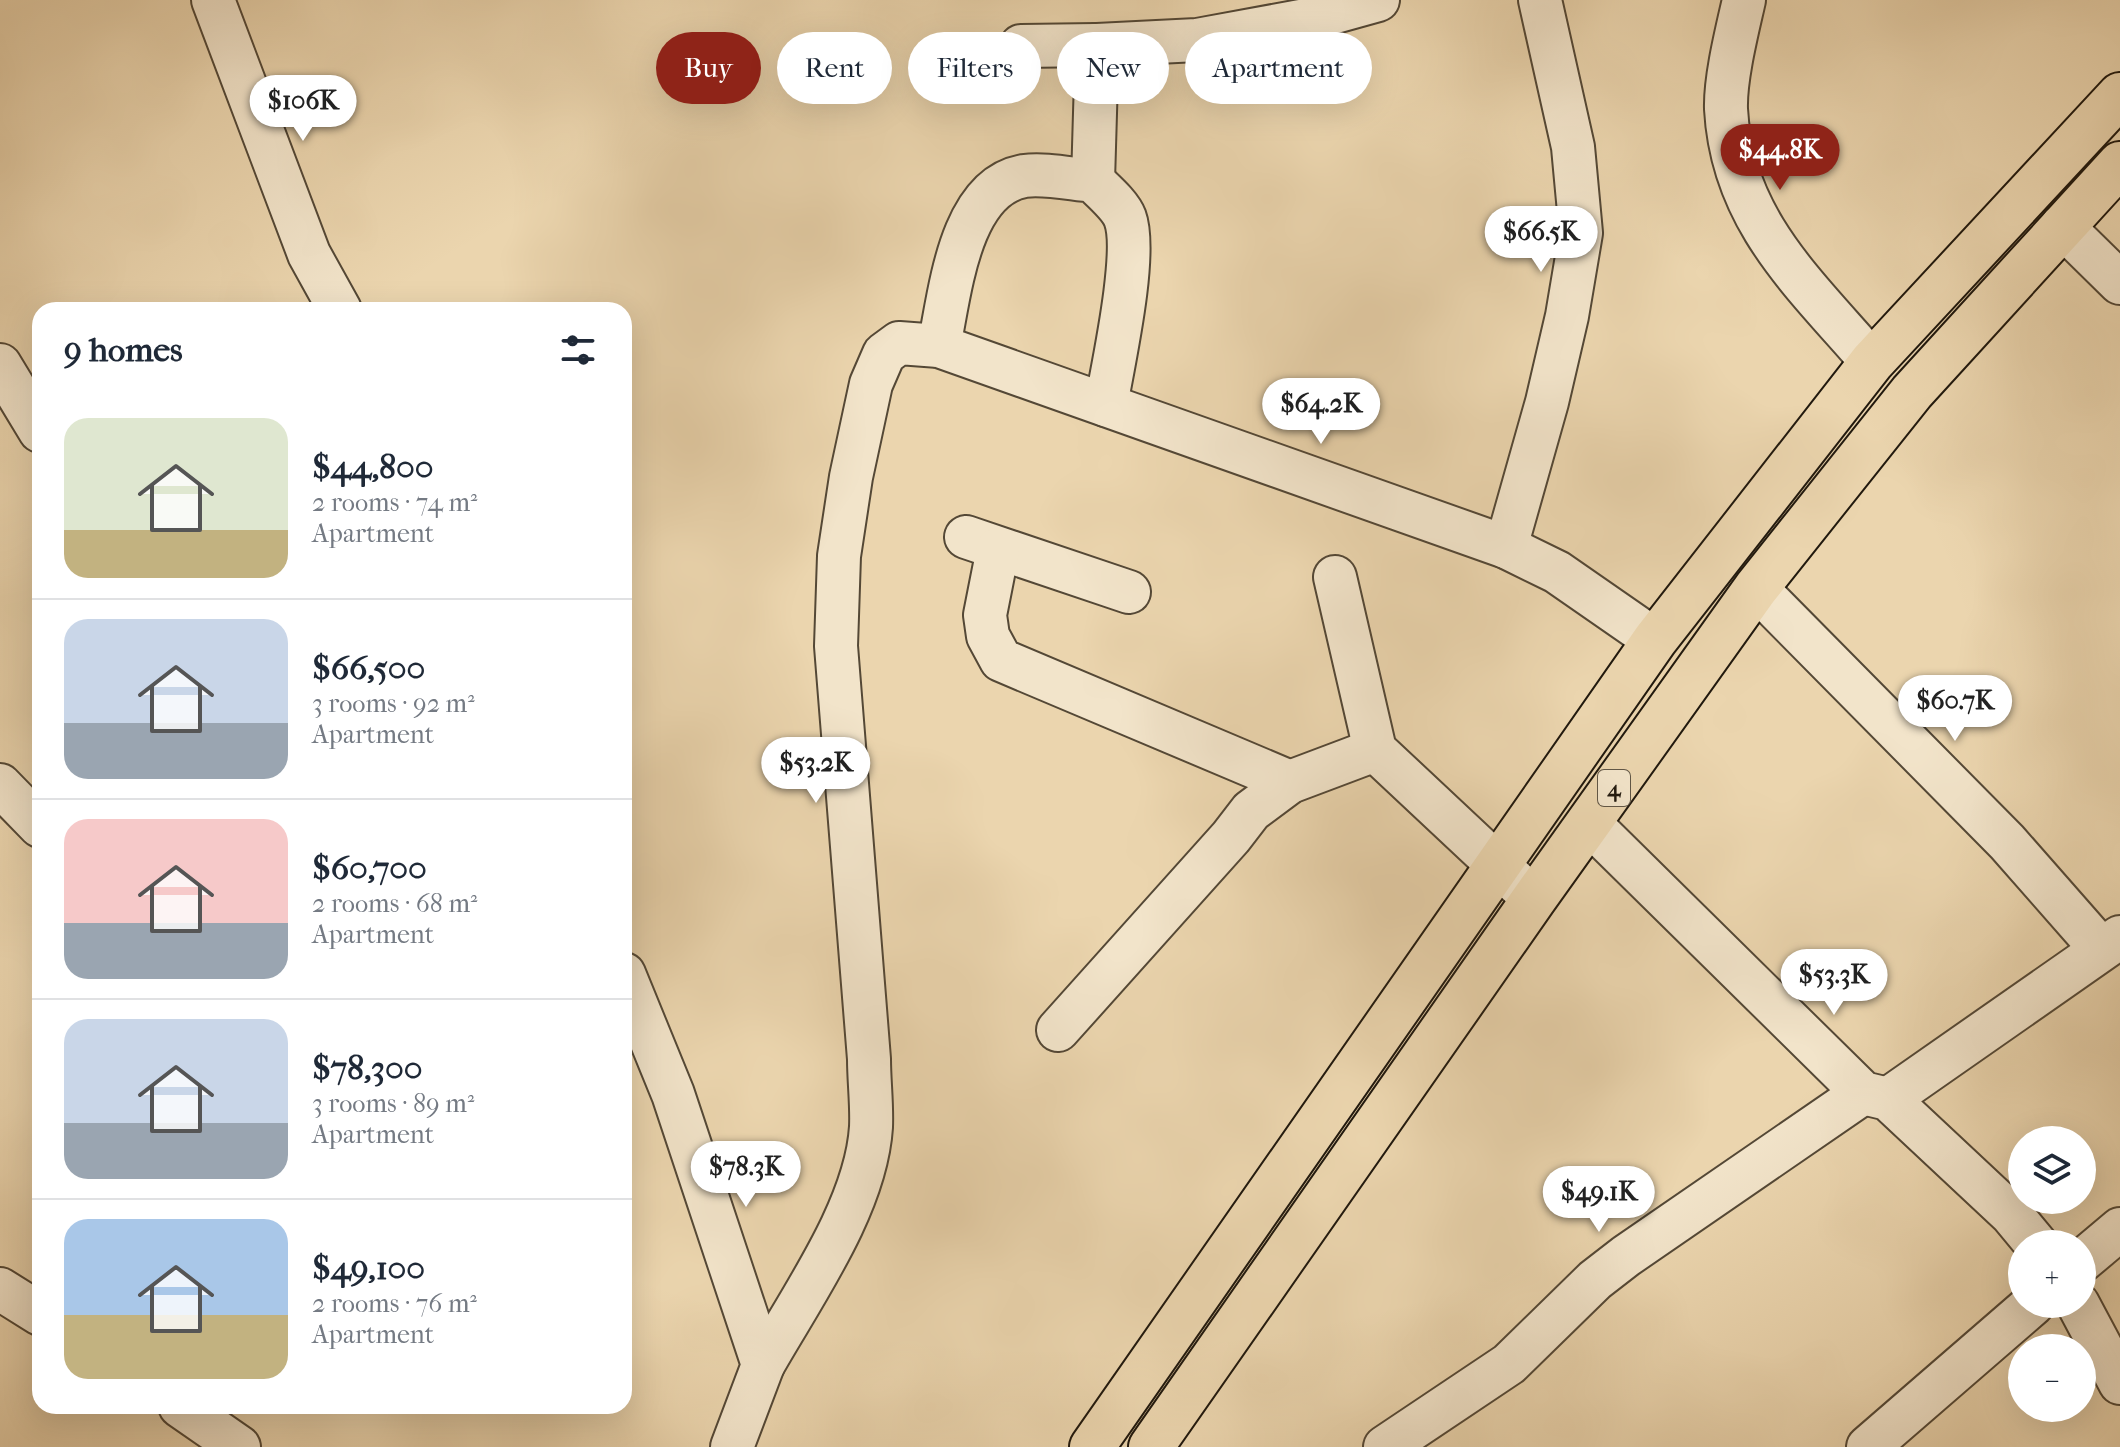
<!DOCTYPE html>
<meta charset="utf-8">
<style>
body{margin:0;font-family:"IM FELL French Canon",serif;background:#f6f6f7;color:#1f2937;height:100vh;display:flex;flex-direction:column;font-size:30px;white-space:nowrap}
*{box-sizing:border-box;margin:0}
p{font-size:26px;color:#747a83}
.icon{flex:none;width:44px;height:44px;fill:none;stroke:currentColor;stroke-width:2;stroke-linecap:round;stroke-linejoin:round}
.map{position:relative;flex:1;overflow:hidden}
.details{position:absolute;left:32px;top:302px;width:600px;height:1112px;display:flex;flex-direction:column;background:#fff;border-radius:24px;box-shadow:0 8px 32px #0002}
.details>*{flex:none}
.banner{position:absolute;left:656px;top:32px;width:760px;height:72px;display:flex;gap:16px}
.fabs{position:absolute;left:2008px;top:1126px;display:grid;gap:16px}
.fabs a{display:grid;place-items:center;width:88px;height:88px;border-radius:50%;background:#fff;box-shadow:0 8px 32px #0002;font-size:40px}
.price{position:absolute;translate:-50% -68px;padding:0 18px;border-radius:28px;background:#fff;color:#222;font-size:26px;line-height:52px;filter:drop-shadow(0 2px 4px #0008)}
.price::after{content:'';position:absolute;left:50%;top:48px;width:24px;height:18px;margin-left:-12px;background:inherit;clip-path:polygon(0 0,100% 0,50% 100%)}
.price.active{background:#8f2418;color:#fff}
ul{padding:0;list-style:none}
li{display:flex;align-items:center;gap:24px;height:200px;padding:0 32px}
li+li{border-top:2px solid #e0e1e3}
li span{display:grid;place-items:center;flex:none;width:224px;height:160px;border-radius:24px;color:#555}
li>.icon{margin-inline-start:auto}
span .icon{width:96px;height:96px;fill:#fffc;stroke-width:1}
li b{font-size:34px}
h2{display:flex;justify-content:space-between;align-items:center;height:96px;padding:0 32px;font-size:34px}
.tag{padding:0 28px;border-radius:36px;background:#fff;box-shadow:0 8px 32px #0002;font-size:28px;line-height:72px}
.tag.active{background:#8f2418;color:#fff}
.map>svg:first-child{display:block}
.lines{fill:none;stroke-linecap:round;stroke-linejoin:round}
.minor-casing{stroke:#544836;stroke-width:46}
.major-casing{stroke:#21190e;stroke-width:48}
.minor{stroke:#f2e4ca;stroke-width:42}
.major{stroke:#ebd5ae;stroke-width:44}
.labels{text-anchor:middle;stroke-width:6;stroke-linejoin:round;paint-order:stroke}
.shield{fill:#f2e4ca;stroke:#605646;stroke-width:2}
.shield-label{font-size:22px;font-weight:bold;fill:#21190e}
</style>
<div class="map">
<svg width="2120" height="1447" viewBox="0 0 2120 1447">
<rect width="100%" height="100%" fill="#ebd5ae"/>
<filter id="stains"><feTurbulence type="fractalNoise" baseFrequency=".0025" numOctaves="4"/><feColorMatrix values="0 0 0 0 .2 0 0 0 0 .09 0 0 0 0 .02 0 0 0 .5 -.17"/></filter>
<radialGradient id="worn" r=".72"><stop offset=".6" stop-color="#630" stop-opacity="0"/><stop offset="1" stop-color="#630" stop-opacity=".3"/></radialGradient>
<g class="lines">
<g class="minor-casing">
<g id="minor">
<path d="M213 0 309 254 340 310"/>
<path d="M1744 0C1737 31 1725 78 1726 109 1732 220 1804 283 1872 362"/>
<path d="M1021 46 1097 45"/>
<path d="M1093 181 1097 45 1197 40 1306 20 1378 0"/>
<path d="M2062 226 2120 283"/>
<path d="M939 346C950 294 959 187 1024 176 1045 173 1071 179 1093 181 1103 191 1120 205 1125 218 1138 253 1113 365 1106 405"/>
<path d="M0 365 40 431"/>
<path d="M966 537 1129 592"/>
<path d="M1506 547 1547 402 1567 316 1581 233 1573 147 1540 0"/>
<path d="M998 549 985 615 988 636 1001 660 1290 782"/>
<path d="M1335 577 1375 750 1534 899"/>
<path d="M1756 588 2007 842 2101 949"/>
<path d="M0 785 40 826"/>
<path d="M1589 823 1863 1093 1888 1099 2012 1215 2036 1244"/>
<path d="M624 974 673 1094 763 1365 732 1447"/>
<path d="M1058 1030 1231 837 1251 811 1290 782 1375 750"/>
<path d="M1888 1099 2120 937"/>
<path d="M2082 1261 2120 1229"/>
<path d="M0 1289 40 1314"/>
<path d="M2078 1304 2120 1383"/>
<path d="M763 1365C802 1296 866 1207 871 1127 872 1104 869 1081 869 1059L836 646 839 556 851 477 871 384 884 354 899 343 939 346 1506 547 1557 572 1655 640"/>
<path d="M180 1406 239 1447"/>
<path d="M1385 1447 1509 1364 1595 1280 1626 1256 1863 1093"/>
<path d="M1868 1447 2033 1304"/>
</g>
</g>
<g class="major-casing">
<g id="major">
<path d="M1092 1447 1655 640 1872 362 2120 95"/>
<path d="M1151 1447 1534 899 1756 588 1912 392 2120 164"/>
</g>
</g>
<use href="#minor" class="minor"/>
<use href="#major" class="major"/>
</g>
<g class="labels">
<rect class="shield" x="1598" y="770" width="32" height="36" rx="6"/>
<g class="shield-label">
<text x="1614" y="796">4</text>
</g>
</g>
<rect width="100%" height="100%" filter="url(#stains)"/>
<rect width="100%" height="100%" fill="url(#worn)"/>
</svg>
<div class="fabs">
<a><svg class="icon" aria-label="layers" viewBox="0 0 24 24"><path d="M12 4l9 5-9 5-9-5zM3 14l9 5 9-5"/></svg></a>
<a>+</a>
<a>−</a>
</div>
<b class="price" style="left:303px;top:143px">$106K</b>
<b class="price active" style="left:1780px;top:192px">$44.8K</b>
<b class="price" style="left:1541px;top:274px">$66.5K</b>
<b class="price" style="left:1321px;top:446px">$64.2K</b>
<b class="price" style="left:1955px;top:743px">$60.7K</b>
<b class="price" style="left:816px;top:805px">$53.2K</b>
<b class="price" style="left:1834px;top:1017px">$53.3K</b>
<b class="price" style="left:746px;top:1209px">$78.3K</b>
<b class="price" style="left:1599px;top:1234px">$49.1K</b>
<div class="banner">
<a class="tag active">Buy</a>
<a class="tag">Rent</a>
<a class="tag">Filters</a>
<a class="tag">New</a>
<a class="tag">Apartment</a>
</div>
<section class="details">
<h2>9 homes<svg class="icon" aria-label="filters" viewBox="0 0 24 24"><path d="M4 7h16M4 17h16"/><circle cx="9" cy="7" r="2"/><circle cx="15" cy="17" r="2"/></svg></h2>
<ul>
<li><span style="background:linear-gradient(#dfe7d0 70%,#c2b280 0)"><svg class="icon" aria-label="home" viewBox="0 0 24 24"><path d="M3 11l9-7 9 7M6 9v11h12V9"/></svg></span><div><b>$44,800</b><p>2 rooms · 74 m²</p><p>Apartment</p></div></li>
<li><span style="background:linear-gradient(#c9d6e8 65%,#9aa5b1 0)"><svg class="icon" aria-label="home" viewBox="0 0 24 24"><path d="M3 11l9-7 9 7M6 9v11h12V9"/></svg></span><div><b>$66,500</b><p>3 rooms · 92 m²</p><p>Apartment</p></div></li>
<li><span style="background:linear-gradient(#f6c9c9 65%,#9aa5b1 0)"><svg class="icon" aria-label="home" viewBox="0 0 24 24"><path d="M3 11l9-7 9 7M6 9v11h12V9"/></svg></span><div><b>$60,700</b><p>2 rooms · 68 m²</p><p>Apartment</p></div></li>
<li><span style="background:linear-gradient(#c9d6e8 65%,#9aa5b1 0)"><svg class="icon" aria-label="home" viewBox="0 0 24 24"><path d="M3 11l9-7 9 7M6 9v11h12V9"/></svg></span><div><b>$78,300</b><p>3 rooms · 89 m²</p><p>Apartment</p></div></li>
<li><span style="background:linear-gradient(#a9c7e8 60%,#c2b280 0)"><svg class="icon" aria-label="home" viewBox="0 0 24 24"><path d="M3 11l9-7 9 7M6 9v11h12V9"/></svg></span><div><b>$49,100</b><p>2 rooms · 76 m²</p><p>Apartment</p></div></li>
</ul>
</section>
</div>
